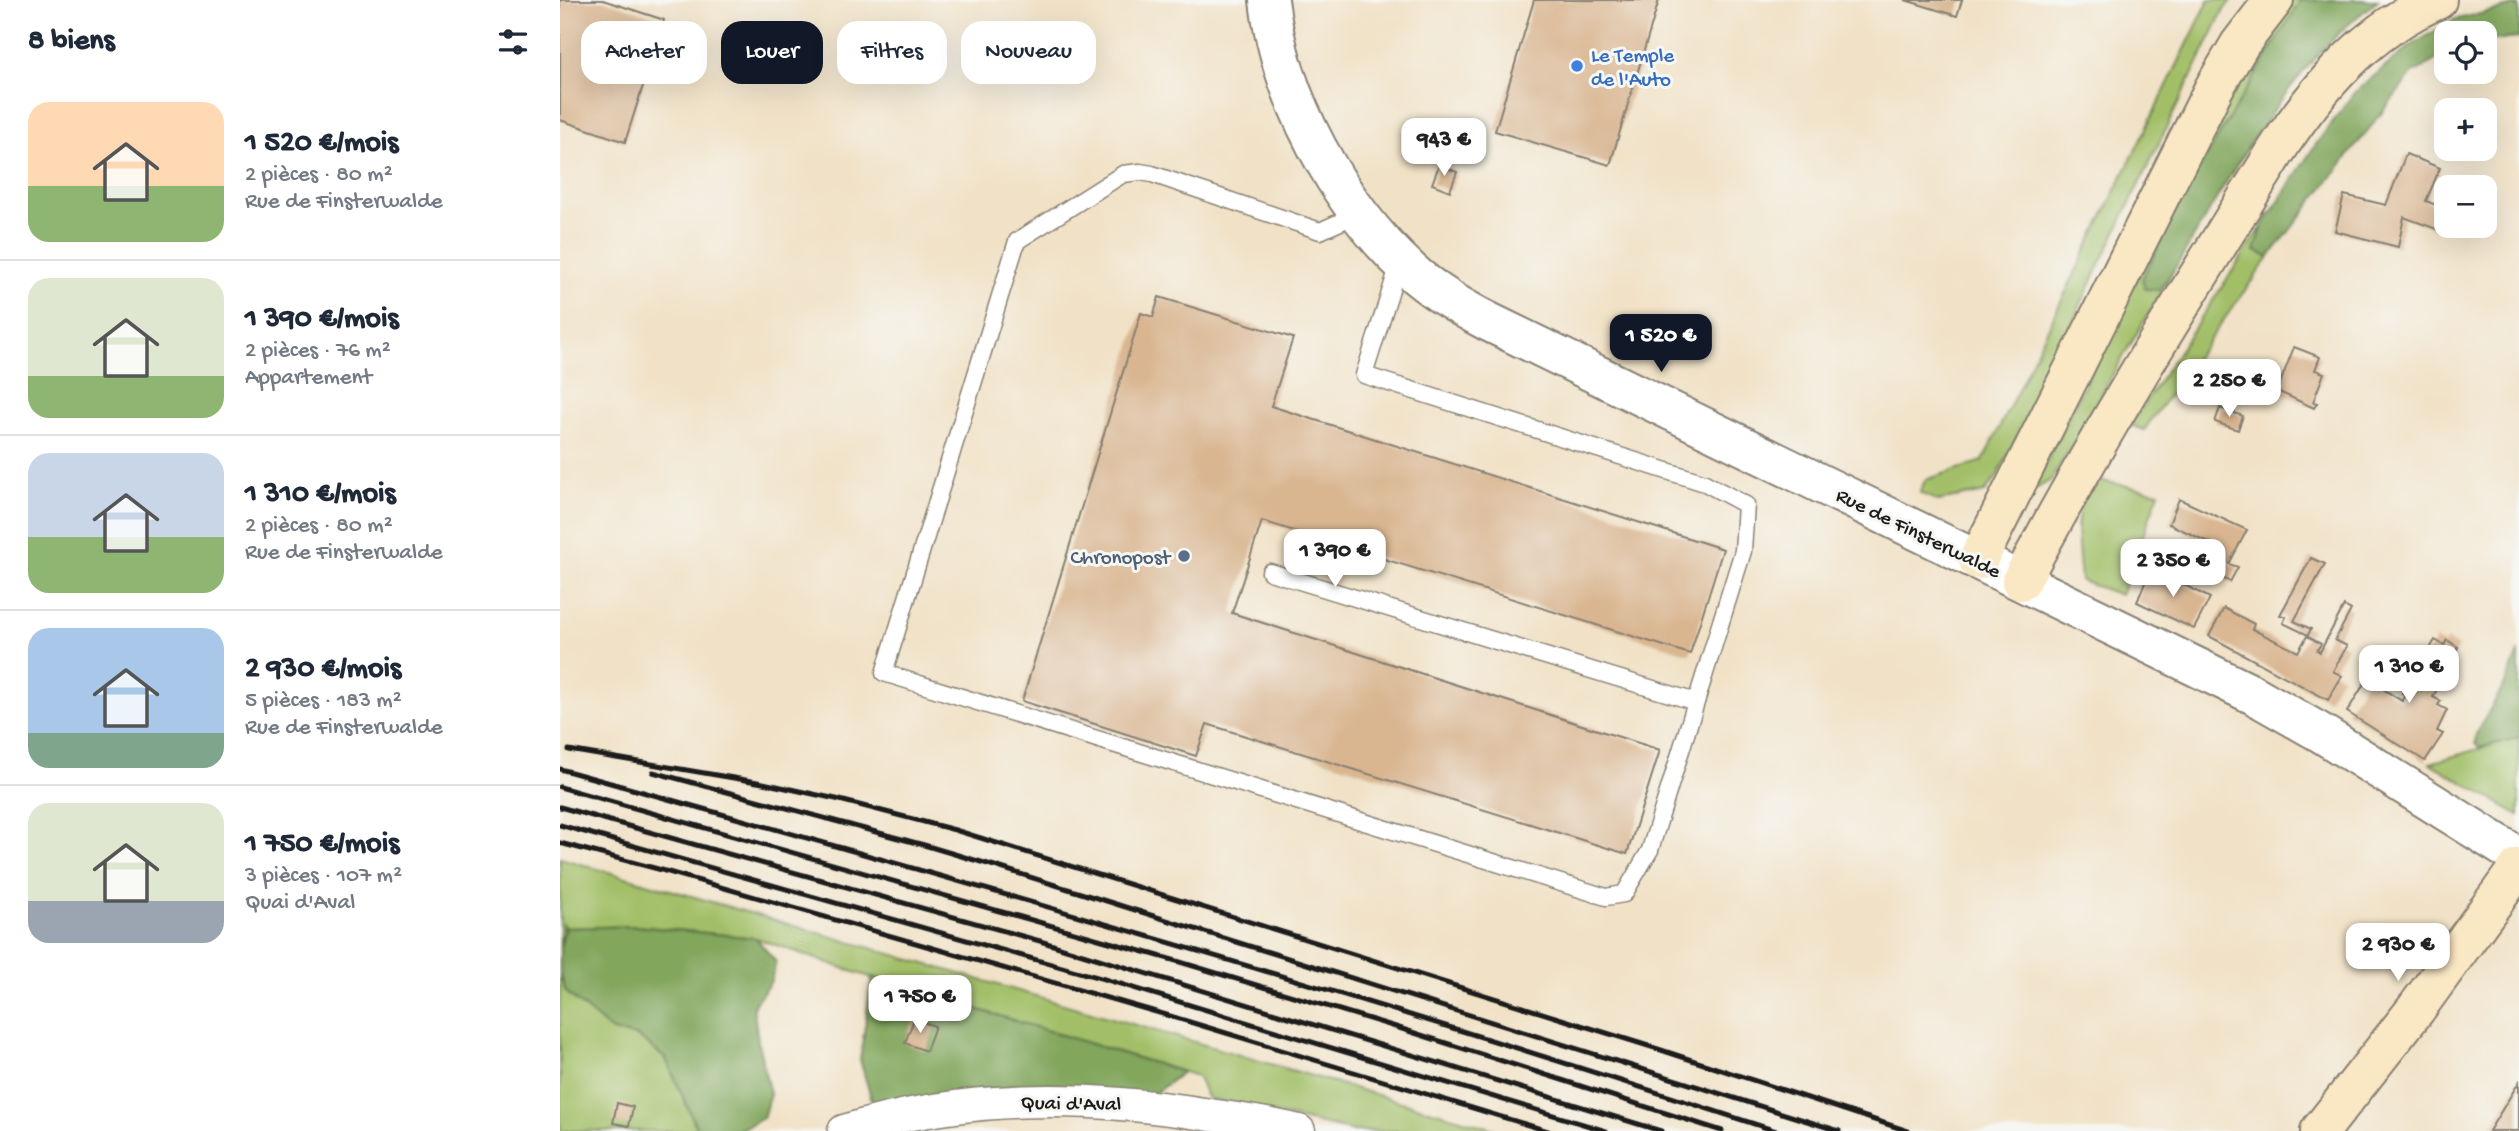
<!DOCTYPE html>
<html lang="fr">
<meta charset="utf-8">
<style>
body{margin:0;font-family:"Gochi Hand",sans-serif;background:#f6f6f7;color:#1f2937;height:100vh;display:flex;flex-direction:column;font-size:26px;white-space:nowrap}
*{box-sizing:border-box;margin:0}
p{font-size:23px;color:#747a83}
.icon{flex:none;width:38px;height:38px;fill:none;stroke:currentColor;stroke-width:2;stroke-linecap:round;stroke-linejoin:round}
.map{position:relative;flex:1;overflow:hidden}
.side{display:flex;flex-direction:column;background:#fff;width:560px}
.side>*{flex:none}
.top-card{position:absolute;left:21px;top:21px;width:665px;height:63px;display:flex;gap:14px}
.buttons{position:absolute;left:1874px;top:21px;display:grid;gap:14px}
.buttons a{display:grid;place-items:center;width:63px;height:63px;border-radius:14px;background:#fff;box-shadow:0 7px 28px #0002;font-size:35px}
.price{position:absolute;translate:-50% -60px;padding:0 16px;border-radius:14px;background:#fff;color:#222;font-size:23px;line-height:46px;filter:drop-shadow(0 2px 4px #0008)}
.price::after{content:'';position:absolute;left:50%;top:42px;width:21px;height:16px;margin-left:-10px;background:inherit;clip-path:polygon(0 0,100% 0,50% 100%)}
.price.active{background:#111827;color:#fff}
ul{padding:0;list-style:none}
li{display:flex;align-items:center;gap:21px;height:175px;padding:0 28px}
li+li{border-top:2px solid #e0e1e3}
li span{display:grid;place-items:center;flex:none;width:196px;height:140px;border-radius:21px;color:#555}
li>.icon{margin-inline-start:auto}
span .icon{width:84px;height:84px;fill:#fffc;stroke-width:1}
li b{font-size:30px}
h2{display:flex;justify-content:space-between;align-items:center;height:84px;padding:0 28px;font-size:30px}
.chip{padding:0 24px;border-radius:21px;background:#fff;box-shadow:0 7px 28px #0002;font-size:24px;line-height:63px}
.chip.active{background:#111827;color:#fff}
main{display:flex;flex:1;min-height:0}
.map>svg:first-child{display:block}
.green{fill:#a2bf67;stroke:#5f6e42;stroke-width:2}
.forest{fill:#81a65c;stroke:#4e613c;stroke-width:2}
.building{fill:#d9b590}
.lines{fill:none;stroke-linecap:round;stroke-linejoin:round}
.service-casing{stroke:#867f72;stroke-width:19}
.minor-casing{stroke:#867f72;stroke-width:35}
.tertiary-casing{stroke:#867f72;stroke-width:42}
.secondary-casing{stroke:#867f72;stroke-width:42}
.service{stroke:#fff;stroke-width:16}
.minor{stroke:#fff;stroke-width:32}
.tertiary{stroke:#fff;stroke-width:38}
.secondary{stroke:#fae7c3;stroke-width:38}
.rail{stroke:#1c1c1c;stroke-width:5}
.shop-dot{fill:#3f7fe0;stroke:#f6f6f2;stroke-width:2.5}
.service-dot{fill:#5c6f8a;stroke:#f6f6f2;stroke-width:2.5}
.labels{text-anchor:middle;stroke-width:6;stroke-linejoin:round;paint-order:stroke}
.shop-label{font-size:21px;fill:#366cbe;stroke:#f6f6f2;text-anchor:start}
.street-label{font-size:21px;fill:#1c1c1c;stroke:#f6f6f2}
.service-label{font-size:21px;fill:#4e5e75;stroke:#f6f6f2;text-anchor:end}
</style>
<main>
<section class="side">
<h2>8 biens<svg class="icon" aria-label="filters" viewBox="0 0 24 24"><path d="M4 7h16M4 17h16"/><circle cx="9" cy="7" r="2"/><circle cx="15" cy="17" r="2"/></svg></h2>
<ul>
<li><span style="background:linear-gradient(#ffd9b3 60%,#8fb573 0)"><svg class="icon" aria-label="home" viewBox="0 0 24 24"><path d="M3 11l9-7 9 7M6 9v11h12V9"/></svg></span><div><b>1 520 €/mois</b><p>2 pièces · 80 m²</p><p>Rue de Finsterwalde</p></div></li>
<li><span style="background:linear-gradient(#dfe7d0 70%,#8fb573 0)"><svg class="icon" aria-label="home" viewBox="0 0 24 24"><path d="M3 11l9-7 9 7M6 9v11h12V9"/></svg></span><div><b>1 390 €/mois</b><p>2 pièces · 76 m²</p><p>Appartement</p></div></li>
<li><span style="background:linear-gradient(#c9d6e8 60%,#8fb573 0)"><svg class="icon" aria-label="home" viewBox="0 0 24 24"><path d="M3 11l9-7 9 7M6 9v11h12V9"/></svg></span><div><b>1 310 €/mois</b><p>2 pièces · 80 m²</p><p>Rue de Finsterwalde</p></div></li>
<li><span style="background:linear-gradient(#a9c7e8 75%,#7fa58c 0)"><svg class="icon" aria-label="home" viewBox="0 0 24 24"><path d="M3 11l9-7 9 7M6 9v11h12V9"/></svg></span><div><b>2 930 €/mois</b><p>5 pièces · 183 m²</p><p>Rue de Finsterwalde</p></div></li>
<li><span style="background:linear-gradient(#dfe7d0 70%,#9aa5b1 0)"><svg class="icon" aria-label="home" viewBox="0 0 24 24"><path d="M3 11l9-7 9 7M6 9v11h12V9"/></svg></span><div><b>1 750 €/mois</b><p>3 pièces · 107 m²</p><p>Quai d'Aval</p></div></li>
</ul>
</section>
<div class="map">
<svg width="1959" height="1131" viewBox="0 0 1959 1131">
<rect width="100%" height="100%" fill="#f6f6f2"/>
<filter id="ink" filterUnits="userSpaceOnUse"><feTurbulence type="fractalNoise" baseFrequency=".0143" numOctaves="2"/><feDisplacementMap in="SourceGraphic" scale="14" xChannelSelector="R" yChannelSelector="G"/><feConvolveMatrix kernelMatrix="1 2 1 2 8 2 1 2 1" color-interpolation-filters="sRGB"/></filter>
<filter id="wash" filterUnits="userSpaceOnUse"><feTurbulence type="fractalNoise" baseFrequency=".00686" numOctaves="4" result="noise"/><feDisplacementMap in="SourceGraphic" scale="28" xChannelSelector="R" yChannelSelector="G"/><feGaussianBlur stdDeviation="1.57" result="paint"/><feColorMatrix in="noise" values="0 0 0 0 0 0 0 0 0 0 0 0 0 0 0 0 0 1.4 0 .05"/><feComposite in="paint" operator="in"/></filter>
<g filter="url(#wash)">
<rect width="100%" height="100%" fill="#f1e2c7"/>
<g class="green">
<path d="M1649 0H1673L1664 9 1437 477 1425 492 1405 496 1378 501 1360 493 1365 480 1423 461Z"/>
<path d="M1731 0H1741L1631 181 1599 290 1614 270 1491 480 1477 488V481L1675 78Z"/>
<path d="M1703 225 1695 251 1709 257 1584 430 1570 425Z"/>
<path d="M1531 479 1599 492 1561 595 1521 581C1518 538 1511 519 1531 479Z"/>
<path d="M1959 737V815L1870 763Z"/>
<path d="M0 858 914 1123 939 1131H794L648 1099 637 1076 294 972 196 938 76 926 5 928 3 923V935L0 948Z"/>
<path d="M0 974 6 992 52 1031 77 1036 106 1059 138 1131H0Z"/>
</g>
<g class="forest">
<path d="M1741 0H1818C1726 69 1673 172 1614 270L1599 290 1585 289 1582 279 1631 181Z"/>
<path d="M1959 5V38L1925 41V33H1886V54L1852 74 1709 257 1695 251 1703 225 1754 147 1794 93 1849 47 1893 20Z"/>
<path d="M1959 650V737L1919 748 1915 744 1916 734 1947 680Z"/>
<path d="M76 926 196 938 216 962 211 981 193 1006 199 1047 210 1094 203 1118 177 1131H138L106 1059 77 1036 52 1031 6 992 0 974V948L5 928Z"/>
<path d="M312 977 623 1072 591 1096 312 1101 300 1060Z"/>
</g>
<g id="blocks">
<g class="building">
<path d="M0 0H43L104 20 65 142 0 120Z"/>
<path d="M974 0H1099L1050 165 935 131Z"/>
<path d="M1345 0H1402L1397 16Z"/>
<path d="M1846 154 1880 168 1866 201 1886 209 1879 230 1844 217 1838 247 1775 231 1784 195 1826 205Z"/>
<path d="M879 165 897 172 890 191 872 184Z"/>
<path d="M599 297 733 338 711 406 1163 549 1130 654 702 521 672 613 1100 750 1067 854 647 724 636 756 462 701 581 313 593 317Z"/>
<path d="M1734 347 1760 357 1755 370 1764 373 1753 402 1757 403 1754 408 1717 391Z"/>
<path d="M1660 408 1683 416 1678 430 1655 422Z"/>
<path d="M1619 499 1687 530 1669 564 1678 567 1670 582 1661 577 1660 581 1643 572 1657 546 1609 524Z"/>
<path d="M1751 558 1765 564 1734 621 1751 629 1748 635 1723 623 1726 617 1720 615Z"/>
<path d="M1591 568 1650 598 1634 629 1577 602Z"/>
<path d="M1784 606 1791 610 1775 640 1787 646 1773 671 1782 676 1768 700 1649 636 1664 608 1694 624 1692 629 1738 652 1747 636 1761 644 1757 650 1760 652Z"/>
<path d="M1875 640 1884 645 1887 640 1898 647 1873 697 1881 701 1878 705 1887 710 1877 731 1883 734 1865 761 1787 712 1807 679 1842 701 1845 695 1842 693 1852 677 1848 674 1856 662 1869 670 1871 667 1862 662Z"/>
<path d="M354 1019 375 1026 366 1051 345 1043Z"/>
<path d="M1959 1082V1131H1929Z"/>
<path d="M57 1103 73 1107 69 1126 53 1123Z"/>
</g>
</g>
</g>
<g filter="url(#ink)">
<use href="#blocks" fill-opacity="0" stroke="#867f72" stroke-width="2"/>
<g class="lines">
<g class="service-casing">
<g id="service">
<path d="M800 213 760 231 592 174 580 172 563 174 457 241 324 673 1046 897 1064 894 1090 850 1183 551 1186 505 1145 483 804 375 840 261"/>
<path d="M710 572 1136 702"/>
</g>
</g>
<g class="minor-casing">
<path id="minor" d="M284 1131C404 1094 522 1095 644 1114 676 1119 708 1123 739 1131"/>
</g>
<g class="tertiary-casing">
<path id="tertiary" d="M709 0C720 97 779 206 851 271 874 292 900 307 927 321L1694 695 1761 733 1959 857"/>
</g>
<g class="secondary-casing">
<g id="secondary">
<path d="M1418 560 1654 88 1680 44 1714 0"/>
<path d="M1461 581C1539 432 1629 291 1718 148 1759 86 1807 30 1877 0"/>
<path d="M1760 1131 1856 1009 1959 867"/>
</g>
</g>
<use href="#service" class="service"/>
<use href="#minor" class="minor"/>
<use href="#tertiary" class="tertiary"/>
<use href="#secondary" class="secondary"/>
<g class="rail">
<path d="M9 750 203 783 276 799 395 830 1098 1049 1348 1131"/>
<path d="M0 769C408 882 814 999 1216 1131"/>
<path d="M93 772 364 845 438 867 1279 1131"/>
<path d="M0 787 620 962 839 1028 1162 1131"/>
<path d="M0 807 480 941 1101 1131"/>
<path d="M0 825 544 979 1046 1131"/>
<path d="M0 843 98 869 610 1016 988 1131"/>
</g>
</g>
</g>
<circle class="shop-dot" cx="1017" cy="66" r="7"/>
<circle class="service-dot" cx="624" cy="556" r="7"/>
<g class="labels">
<g class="shop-label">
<text x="1031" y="61">Le Temple<tspan x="1031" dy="24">de l'Auto</tspan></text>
</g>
<g class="street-label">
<text transform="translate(1359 532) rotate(26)" y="7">Rue de Finsterwalde</text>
<text transform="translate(511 1102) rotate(1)" y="7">Quai d'Aval</text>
</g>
<g class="service-label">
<text x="610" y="563">Chronopost</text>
</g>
</g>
</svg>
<div class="buttons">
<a><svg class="icon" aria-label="locate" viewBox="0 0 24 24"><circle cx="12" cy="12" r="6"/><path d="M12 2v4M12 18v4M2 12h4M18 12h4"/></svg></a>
<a>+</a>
<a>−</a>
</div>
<b class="price" style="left:884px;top:178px">943 €</b>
<b class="price active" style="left:1101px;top:374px">1 520 €</b>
<b class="price" style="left:1669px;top:419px">2 250 €</b>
<b class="price" style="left:775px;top:589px">1 390 €</b>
<b class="price" style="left:1613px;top:599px">2 350 €</b>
<b class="price" style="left:1849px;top:705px">1 310 €</b>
<b class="price" style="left:1838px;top:983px">2 930 €</b>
<b class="price" style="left:360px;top:1035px">1 750 €</b>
<div class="top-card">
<a class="chip">Acheter</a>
<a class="chip active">Louer</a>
<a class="chip">Filtres</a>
<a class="chip">Nouveau</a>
</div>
</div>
</main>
